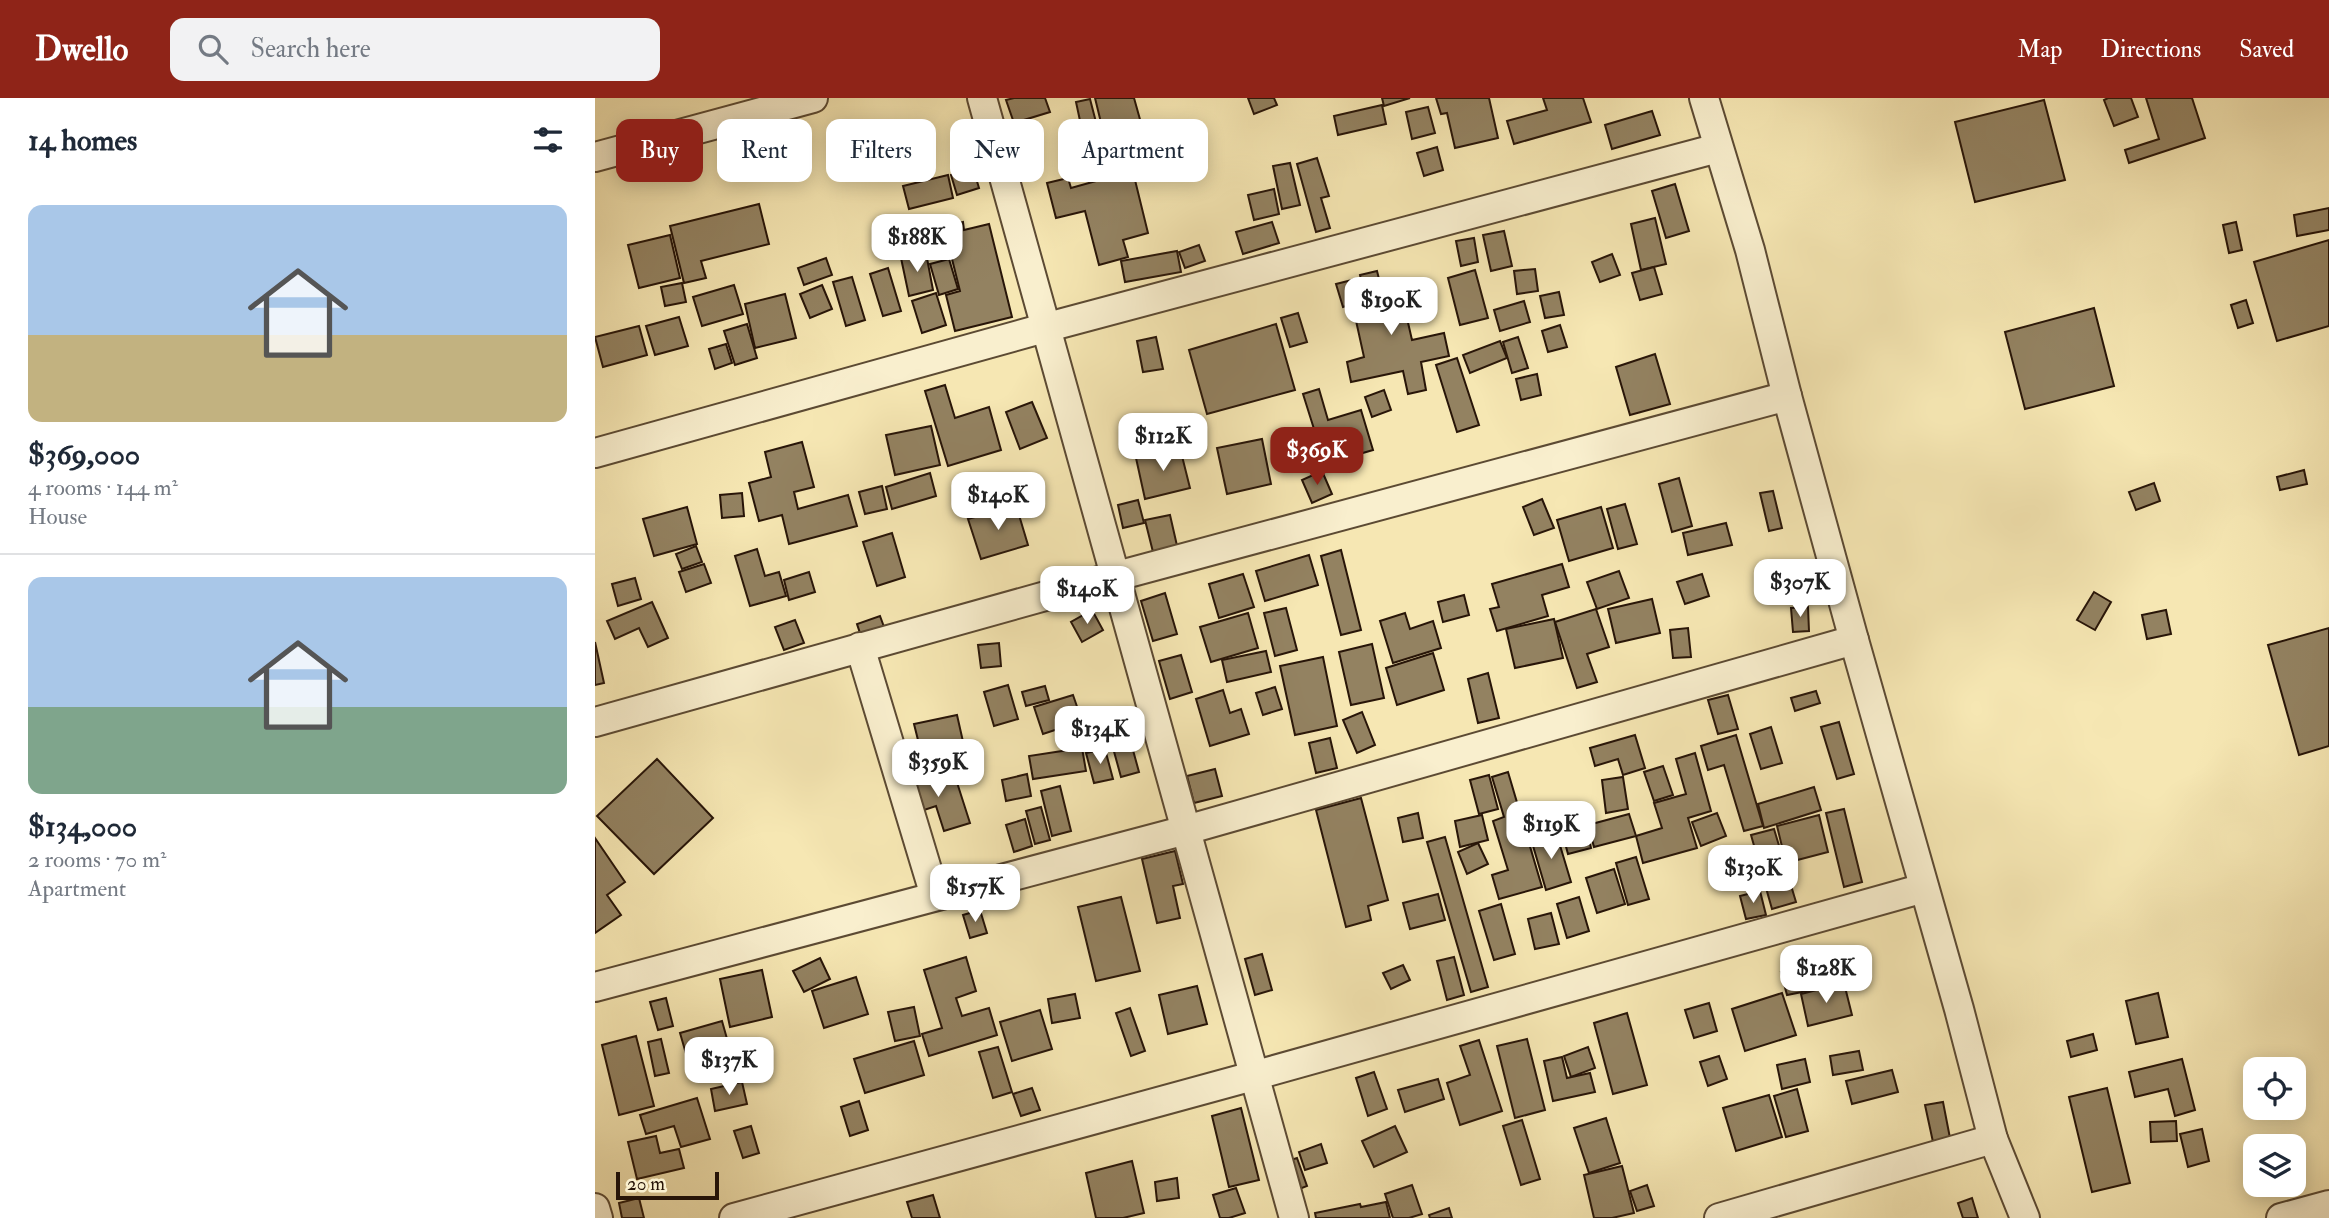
<!DOCTYPE html>
<meta charset="utf-8">
<style>
body{margin:0;font-family:"IM FELL Double Pica",serif;background:#f2f2f3;color:#1f2937;height:100vh;display:flex;flex-direction:column;font-size:26px;white-space:nowrap}
*{box-sizing:border-box;margin:0}
p{font-size:23px;color:#747a83}
.icon{flex:none;width:38px;height:38px;fill:none;stroke:currentColor;stroke-width:2;stroke-linecap:round;stroke-linejoin:round}
.map{position:relative;flex:1;overflow:hidden}
.details{display:flex;flex-direction:column;background:#fff;width:595px}
.details>*{flex:none}
.top-card{position:absolute;left:21px;top:21px;width:665px;height:63px;display:flex;gap:14px}
.fabs{position:absolute;left:1648px;top:959px;display:grid;gap:14px}
.fabs a{display:grid;place-items:center;width:63px;height:63px;border-radius:14px;background:#fff;box-shadow:0 4px 18px #0003;font-size:35px}
.scale{position:absolute;left:21px;bottom:18px;width:103px;box-sizing:border-box;padding-left:7px;border:4px solid #281508;border-top:0;font-size:19px;line-height:24px;white-space:nowrap;color:#281508;-webkit-text-stroke:5px #f9efce;paint-order:stroke}
.price{position:absolute;translate:-50% -60px;padding:0 16px;border-radius:14px;background:#fff;color:#222;font-size:23px;line-height:46px;filter:drop-shadow(0 2px 4px #0008)}
.price::after{content:'';position:absolute;left:50%;top:42px;width:21px;height:16px;margin-left:-10px;background:inherit;clip-path:polygon(0 0,100% 0,50% 100%)}
.price.on{background:#8f2418;color:#fff}
ul{padding:0;list-style:none}
li{display:grid;align-content:center;gap:14px;height:371px;padding:0 28px}
li+li{border-top:2px solid #e0e1e3}
li span{display:grid;place-items:center;height:217px;border-radius:14px;color:#555}
li>.icon{margin-inline-start:auto}
span .icon{width:126px;height:126px;fill:#fffc;stroke-width:1}
li b{font-size:30px}
h2{display:flex;justify-content:space-between;align-items:center;height:84px;padding:0 28px;font-size:30px}
.pill{padding:0 24px;border-radius:14px;background:#fff;box-shadow:0 4px 18px #0003;font-size:24px;line-height:63px}
.pill.on{background:#8f2418;color:#fff}
header{display:flex;align-items:center;gap:42px;box-sizing:border-box;height:98px;padding:0 35px;background:#8f2418;color:#fff}
header strong{font-size:33px}
nav{display:flex;gap:38px;margin-inline-start:auto;font-size:24px}
.search{width:490px;height:63px;background:#f2f2f3;display:flex;align-items:center;gap:18px;box-sizing:border-box;padding:0 24px;border-radius:14px;color:#747a83;font-size:26px}
main{display:flex;flex:1;min-height:0}
.map>svg:first-child{display:block}
.building{fill:#938261;stroke:#281508;stroke-width:2}
.lines{fill:none;stroke-linecap:round;stroke-linejoin:round}
.street-casing{stroke:#5c4a33;stroke-width:32}
.street{stroke:#f9efce;stroke-width:28}
</style>
<header>
<strong>Dwello</strong>
<div class="search"><svg class="icon" aria-label="search" viewBox="0 0 24 24"><circle cx="10" cy="10" r="6"/><path d="M15 15l6 6"/></svg>Search here</div>
<nav><a>Map</a><a>Directions</a><a>Saved</a></nav>
</header>
<main>
<section class="details">
<h2>14 homes<svg class="icon" aria-label="filters" viewBox="0 0 24 24"><path d="M4 7h16M4 17h16"/><circle cx="9" cy="7" r="2"/><circle cx="15" cy="17" r="2"/></svg></h2>
<ul>
<li><span style="background:linear-gradient(#a9c7e8 60%,#c2b280 0)"><svg class="icon" aria-label="home" viewBox="0 0 24 24"><path d="M3 11l9-7 9 7M6 9v11h12V9"/></svg></span><div><b>$369,000</b><p>4 rooms · 144 m²</p><p>House</p></div></li>
<li><span style="background:linear-gradient(#a9c7e8 60%,#7fa58c 0)"><svg class="icon" aria-label="home" viewBox="0 0 24 24"><path d="M3 11l9-7 9 7M6 9v11h12V9"/></svg></span><div><b>$134,000</b><p>2 rooms · 70 m²</p><p>Apartment</p></div></li>
</ul>
</section>
<div class="map">
<svg width="1734" height="1120" viewBox="0 0 1734 1120">
<rect width="100%" height="100%" fill="#f6e7b3"/>
<filter id="stains"><feTurbulence type="fractalNoise" baseFrequency=".00286" numOctaves="4"/><feColorMatrix values="0 0 0 0 .2 0 0 0 0 .09 0 0 0 0 .02 0 0 0 .5 -.17"/></filter>
<radialGradient id="worn" r=".72"><stop offset=".6" stop-color="#630" stop-opacity="0"/><stop offset="1" stop-color="#630" stop-opacity=".3"/></radialGradient>
<g class="building">
<path d="M419 0H450L455 14 419 25 411 2Z"/>
<path d="M500 0H539L546 25 527 29 553 135 528 142 533 159 504 167 490 113 461 120 452 85 473 80 476 90 519 78Z"/>
<path d="M653 0H679L682 7 659 16Z"/>
<path d="M787 0H815L789 8Z"/>
<path d="M841 0H894L903 40 860 50 852 15 846 16Z"/>
<path d="M948 0H988L996 24 919 46 912 23 952 12Z"/>
<path d="M1513 0H1536L1543 19 1519 28 1509 2Z"/>
<path d="M1551 0H1597L1610 40 1534 65 1530 52 1564 41Z"/>
<path d="M495 1 502 28 487 32 481 4Z"/>
<path d="M1449 2 1470 82 1380 104 1360 24Z"/>
<path d="M787 7 791 26 743 37 739 18Z"/>
<path d="M833 9 840 35 817 41 811 14Z"/>
<path d="M1057 13 1065 37 1017 51 1010 27Z"/>
<path d="M586 42 591 63 566 69 560 47Z"/>
<path d="M842 49 848 72 829 78 822 55Z"/>
<path d="M722 60 734 98 726 100 735 130 721 134 702 66Z"/>
<path d="M695 65 705 107 687 111 678 68Z"/>
<path d="M378 70 384 90 362 97 356 77Z"/>
<path d="M353 77 358 100 314 111 308 88Z"/>
<path d="M1080 86 1094 133 1071 140 1057 93Z"/>
<path d="M679 91 684 116 659 122 653 97Z"/>
<path d="M164 106 174 146 106 163 111 180 89 185 75 128Z"/>
<path d="M1734 110V132L1702 138 1699 117Z"/>
<path d="M1060 120 1071 166 1046 172 1036 126Z"/>
<path d="M368 124 369 132 394 126 417 219 360 233 351 197 365 193 349 129Z"/>
<path d="M677 124 684 145 648 156 641 134Z"/>
<path d="M1641 124 1647 152 1634 155 1628 127Z"/>
<path d="M909 133 917 168 896 173 888 137Z"/>
<path d="M75 137 85 180 44 190 33 147Z"/>
<path d="M879 140 883 164 866 168 861 143Z"/>
<path d="M1734 142V228L1682 243 1659 164Z"/>
<path d="M604 147 610 163 590 170 584 154Z"/>
<path d="M582 153 586 174 530 184 526 163Z"/>
<path d="M331 155 338 192 314 198 306 160Z"/>
<path d="M1017 156 1025 177 1005 184 997 164Z"/>
<path d="M231 160 237 177 209 187 203 170Z"/>
<path d="M354 161 363 191 344 197 335 166Z"/>
<path d="M1059 169 1067 196 1045 202 1037 175Z"/>
<path d="M293 170 306 213 288 218 275 176Z"/>
<path d="M940 171 943 193 922 196 919 173Z"/>
<path d="M880 172 893 220 865 227 853 180Z"/>
<path d="M782 173 785 185 803 181 817 242 849 235 854 258 826 264 831 292 813 296 808 273 756 284 752 264 769 259 758 209 771 207 765 177Z"/>
<path d="M257 179 270 222 251 228 238 184Z"/>
<path d="M761 181 768 203 748 209 741 186Z"/>
<path d="M87 185 91 204 70 208 66 189Z"/>
<path d="M139 187 148 216 107 228 98 199Z"/>
<path d="M227 187 237 211 215 220 205 196Z"/>
<path d="M964 194 969 217 950 220 945 198Z"/>
<path d="M341 195 351 227 327 235 317 203Z"/>
<path d="M190 196 201 240 160 250 150 206Z"/>
<path d="M1651 202 1658 225 1643 230 1636 207Z"/>
<path d="M929 203 935 224 905 233 899 212Z"/>
<path d="M1499 210 1519 288 1430 311 1410 234Z"/>
<path d="M703 215 712 244 695 249 686 220Z"/>
<path d="M84 219 93 248 60 257 51 228Z"/>
<path d="M152 226 162 260 140 267 129 233Z"/>
<path d="M681 226 700 292 612 316 594 252Z"/>
<path d="M965 227 972 249 953 254 947 233Z"/>
<path d="M44 228 52 257 8 269 0 239Z"/>
<path d="M561 239 568 271 548 274 542 243Z"/>
<path d="M923 239 933 270 917 275 908 244Z"/>
<path d="M905 243 912 260 875 275 868 257Z"/>
<path d="M131 246 137 265 120 271 114 251Z"/>
<path d="M1060 256 1075 306 1035 317 1021 269Z"/>
<path d="M862 260 884 327 862 334 841 267Z"/>
<path d="M942 276 946 297 926 302 921 281Z"/>
<path d="M350 287 360 320 394 309 406 352 353 368 330 293Z"/>
<path d="M724 291 733 322 766 312 778 352 730 366 708 296Z"/>
<path d="M789 292 796 312 777 319 770 299Z"/>
<path d="M437 304 452 340 425 351 411 314Z"/>
<path d="M336 328 345 367 300 377 291 337Z"/>
<path d="M712 339 718 357 693 364 688 346Z"/>
<path d="M667 341 676 386 632 396 622 350Z"/>
<path d="M207 344 219 389 199 394 203 411 253 397 262 428 194 446 187 417 164 423 154 385 176 379 170 354Z"/>
<path d="M585 350 595 390 550 401 541 360Z"/>
<path d="M1709 372 1712 386 1685 392 1682 379Z"/>
<path d="M727 373 737 396 717 405 707 382Z"/>
<path d="M335 375 341 398 297 411 291 389Z"/>
<path d="M1084 380 1097 428 1077 434 1064 386Z"/>
<path d="M1559 385 1565 403 1541 412 1534 394Z"/>
<path d="M287 388 292 411 270 416 264 394Z"/>
<path d="M1178 393 1187 430 1174 433 1165 395Z"/>
<path d="M147 395 149 418 127 420 125 397Z"/>
<path d="M947 401 959 430 939 437 928 409Z"/>
<path d="M543 402 549 425 528 430 523 407Z"/>
<path d="M1030 406 1042 446 1023 451 1012 411Z"/>
<path d="M421 407 433 447 386 461 373 421Z"/>
<path d="M92 409 102 446 59 458 48 421Z"/>
<path d="M1006 409 1018 450 974 463 962 422Z"/>
<path d="M575 417 583 452 559 458 550 422Z"/>
<path d="M1131 425 1137 447 1093 457 1088 435Z"/>
<path d="M297 435 310 479 282 488 268 444Z"/>
<path d="M101 448 107 464 87 471 81 456Z"/>
<path d="M162 451 170 478 184 474 191 498 155 508 140 458Z"/>
<path d="M746 452 766 532 746 537 726 458Z"/>
<path d="M714 457 723 487 670 503 661 473Z"/>
<path d="M109 466 116 485 91 494 84 474Z"/>
<path d="M967 466 974 489 947 497 953 518 902 533 895 511 904 509 897 486Z"/>
<path d="M1024 473 1034 500 1002 511 992 484Z"/>
<path d="M214 474 220 494 194 502 189 482Z"/>
<path d="M648 476 659 509 624 520 614 486Z"/>
<path d="M1107 476 1114 498 1090 506 1082 484Z"/>
<path d="M40 480 46 501 23 508 17 486Z"/>
<path d="M1499 494 1516 504 1500 532 1482 522Z"/>
<path d="M570 495 582 536 558 543 546 503Z"/>
<path d="M869 497 874 517 848 524 843 504Z"/>
<path d="M1057 501 1065 535 1021 545 1013 511Z"/>
<path d="M57 504 73 540 53 549 44 530 20 541 12 523Z"/>
<path d="M1213 509 1214 533 1198 534 1196 510Z"/>
<path d="M691 510 702 552 680 558 669 515Z"/>
<path d="M1001 511 1014 549 992 556 1002 584 982 590 960 524Z"/>
<path d="M497 512 508 532 487 544 476 524Z"/>
<path d="M1571 512 1576 536 1552 541 1547 517Z"/>
<path d="M653 515 663 550 616 564 605 529Z"/>
<path d="M810 515 815 531 838 523 846 550 798 565 785 523Z"/>
<path d="M285 518 292 537 268 544 262 526Z"/>
<path d="M959 521 968 560 920 570 911 531Z"/>
<path d="M200 522 209 545 189 552 180 529Z"/>
<path d="M1093 530 1096 559 1078 560 1075 532Z"/>
<path d="M1734 530V648L1704 657 1673 547Z"/>
<path d="M0 544 9 585 0 587Z"/>
<path d="M404 545 406 568 386 570 383 547Z"/>
<path d="M777 546 789 600 756 607 744 554Z"/>
<path d="M671 553 676 574 632 584 627 562Z"/>
<path d="M838 555 849 592 802 607 791 570Z"/>
<path d="M586 557 597 594 575 601 564 563Z"/>
<path d="M728 559 742 628 700 637 685 568Z"/>
<path d="M893 575 904 620 883 625 873 581Z"/>
<path d="M413 587 423 621 399 628 389 594Z"/>
<path d="M450 588 454 602 431 608 427 594Z"/>
<path d="M680 589 687 611 668 617 661 595Z"/>
<path d="M628 592 635 615 646 611 654 636 615 648 601 601Z"/>
<path d="M1221 593 1225 605 1200 613 1196 600Z"/>
<path d="M478 597 487 623 448 636 439 609Z"/>
<path d="M1133 597 1143 631 1123 636 1113 602Z"/>
<path d="M767 614 780 647 762 655 748 622Z"/>
<path d="M362 617 369 648 327 658 319 626Z"/>
<path d="M1244 624 1259 676 1242 681 1226 629Z"/>
<path d="M1176 629 1187 665 1166 671 1155 636Z"/>
<path d="M533 634 544 674 526 679 515 639Z"/>
<path d="M1040 637 1050 670 1028 677 1023 661 1000 668 995 650Z"/>
<path d="M1141 637 1168 728 1149 733 1129 667 1113 672 1106 648Z"/>
<path d="M735 640 742 670 721 675 714 645Z"/>
<path d="M487 650 491 673 438 681 434 658Z"/>
<path d="M510 651 518 681 499 685 491 655Z"/>
<path d="M1100 655 1116 713 1093 720 1102 750 1048 765 1041 738 1067 730 1059 705 1091 696 1081 661Z"/>
<path d="M62 661 118 720 59 776 2 718Z"/>
<path d="M1068 668 1078 697 1059 703 1049 674Z"/>
<path d="M620 671 627 698 599 705 592 678Z"/>
<path d="M358 672 375 725 349 733 341 708 314 717 305 689Z"/>
<path d="M913 674 947 789 904 801 897 777 913 772 898 723 909 719 897 679Z"/>
<path d="M432 676 436 698 411 703 407 682Z"/>
<path d="M894 677 903 711 884 716 875 682Z"/>
<path d="M1028 679 1033 711 1011 715 1007 682Z"/>
<path d="M465 688 476 733 457 738 446 693Z"/>
<path d="M1219 689 1226 712 1169 730 1163 706Z"/>
<path d="M766 700 793 802 773 808 776 822 751 829 721 712Z"/>
<path d="M446 709 455 742 440 746 431 713Z"/>
<path d="M1249 711 1267 784 1249 789 1231 715Z"/>
<path d="M823 715 828 740 808 744 803 720Z"/>
<path d="M1122 715 1131 738 1106 748 1097 724Z"/>
<path d="M1034 716 1041 738 999 749 993 727Z"/>
<path d="M887 717 893 742 865 749 860 723Z"/>
<path d="M1224 717 1233 754 1191 765 1182 728Z"/>
<path d="M430 721 437 748 419 754 411 727Z"/>
<path d="M991 729 996 750 973 756 967 734Z"/>
<path d="M1179 731 1201 804 1177 811 1156 737Z"/>
<path d="M961 734 976 784 951 792 936 741Z"/>
<path d="M850 739 893 889 876 894 832 744Z"/>
<path d="M0 740 30 784 12 797 26 817 0 835Z"/>
<path d="M883 745 893 766 872 776 863 754Z"/>
<path d="M580 753 588 786 578 788 585 820 562 825 547 761Z"/>
<path d="M1152 753 1161 776 1141 783 1133 760Z"/>
<path d="M1041 759 1054 801 1033 807 1021 765Z"/>
<path d="M1019 771 1030 806 1002 815 991 780Z"/>
<path d="M1165 793 1171 817 1151 821 1145 798Z"/>
<path d="M843 796 850 822 815 831 808 805Z"/>
<path d="M526 799 545 873 501 883 483 809Z"/>
<path d="M984 799 994 833 972 840 962 806Z"/>
<path d="M906 806 920 856 899 862 884 813Z"/>
<path d="M385 812 392 835 375 840 368 817Z"/>
<path d="M956 815 964 846 940 851 933 821Z"/>
<path d="M667 856 677 892 660 897 650 861Z"/>
<path d="M371 859 381 893 361 900 367 918 394 910 402 937 334 958 327 936 347 930 329 872Z"/>
<path d="M859 859 869 897 852 902 842 863Z"/>
<path d="M225 860 235 881 209 894 198 873Z"/>
<path d="M1221 866 1227 890 1192 897 1186 874Z"/>
<path d="M808 867 815 882 796 891 788 875Z"/>
<path d="M167 872 177 919 135 929 125 881Z"/>
<path d="M261 879 273 916 229 930 217 893Z"/>
<path d="M1249 885 1257 917 1213 928 1206 896Z"/>
<path d="M602 888 612 926 573 936 564 897Z"/>
<path d="M1187 895 1201 937 1150 953 1137 911Z"/>
<path d="M1563 895 1573 939 1541 946 1531 903Z"/>
<path d="M480 896 485 920 457 925 453 901Z"/>
<path d="M71 900 78 928 63 932 55 904Z"/>
<path d="M1114 905 1122 933 1099 940 1090 912Z"/>
<path d="M319 909 325 938 300 943 293 914Z"/>
<path d="M535 910 550 953 536 958 521 915Z"/>
<path d="M445 912 457 951 417 963 405 924Z"/>
<path d="M1032 915 1052 987 1018 996 999 925Z"/>
<path d="M127 923 136 955 94 966 85 935Z"/>
<path d="M1498 936 1502 952 1476 959 1472 943Z"/>
<path d="M41 938 59 1008 24 1017 7 947Z"/>
<path d="M66 941 74 975 60 978 53 944Z"/>
<path d="M932 941 950 1012 920 1020 902 948Z"/>
<path d="M884 942 907 1013 865 1027 852 985 875 977 865 948Z"/>
<path d="M319 943 329 977 270 995 259 961Z"/>
<path d="M403 949 417 994 398 1000 384 954Z"/>
<path d="M993 949 1000 970 976 979 969 958Z"/>
<path d="M1264 953 1268 972 1238 977 1235 958Z"/>
<path d="M1124 958 1132 981 1113 988 1105 964Z"/>
<path d="M967 959 972 980 995 975 1000 994 958 1003 949 963Z"/>
<path d="M1210 961 1215 984 1187 991 1182 967Z"/>
<path d="M1587 961 1600 1012 1580 1018 1573 991 1540 999 1534 974Z"/>
<path d="M1297 972 1303 994 1257 1006 1251 983Z"/>
<path d="M779 974 792 1011 773 1018 761 980Z"/>
<path d="M843 981 849 1001 810 1014 803 992Z"/>
<path d="M147 984 152 1006 120 1013 116 991Z"/>
<path d="M437 990 445 1012 426 1018 418 996Z"/>
<path d="M1512 990 1535 1085 1497 1094 1474 999Z"/>
<path d="M1202 991 1213 1033 1191 1039 1179 998Z"/>
<path d="M1174 997 1187 1039 1141 1053 1128 1010Z"/>
<path d="M102 1000 115 1041 86 1049 79 1028 51 1036 45 1017Z"/>
<path d="M264 1003 273 1032 255 1038 246 1009Z"/>
<path d="M1348 1004 1355 1040 1338 1044 1330 1007Z"/>
<path d="M646 1010 664 1082 634 1089 617 1018Z"/>
<path d="M1011 1020 1025 1065 994 1075 979 1030Z"/>
<path d="M927 1022 945 1081 926 1087 908 1028Z"/>
<path d="M1581 1023 1582 1043 1556 1044 1555 1024Z"/>
<path d="M156 1028 164 1055 148 1060 139 1033Z"/>
<path d="M800 1028 812 1054 779 1069 767 1043Z"/>
<path d="M1607 1031 1614 1063 1593 1069 1585 1036Z"/>
<path d="M61 1038 65 1055 84 1051 89 1070 42 1081 33 1044Z"/>
<path d="M726 1046 732 1065 710 1072 704 1054Z"/>
<path d="M702 1060 712 1088 702 1092 693 1063Z"/>
<path d="M537 1063 549 1115 528 1120H501L491 1075Z"/>
<path d="M1027 1068 1039 1115 1017 1120H999L989 1077Z"/>
<path d="M582 1080 584 1100 562 1103 560 1084Z"/>
<path d="M817 1087 827 1116 814 1120H798L790 1096Z"/>
<path d="M1052 1087 1059 1108 1042 1113 1035 1093Z"/>
<path d="M641 1090 650 1115 634 1120H625L618 1097Z"/>
<path d="M338 1097 345 1120H317L312 1104Z"/>
<path d="M44 1100 49 1120H27L24 1105Z"/>
<path d="M1377 1100 1383 1120H1368L1363 1105Z"/>
<path d="M791 1104 795 1120H721L720 1115 765 1106 766 1109Z"/>
<path d="M854 1110 857 1120H835L834 1117Z"/>
</g>
<g class="lines">
<g class="street-casing">
<g id="street">
<path d="M387 0C494 373 592 748 699 1120"/>
<path d="M1109 0 1155 152 1192 298 1259 542 1364 911 1398 1041 1430 1120"/>
<path d="M0 59 218 0"/>
<path d="M0 355 453 229 1123 50"/>
<path d="M265 549 340 798"/>
<path d="M0 624 522 478 1192 298"/>
<path d="M0 889 591 732 1259 542"/>
<path d="M0 1110 3 1120"/>
<path d="M139 1120 658 978 1329 790"/>
<path d="M1124 1120 1398 1041"/>
<path d="M1686 1120 1734 1107"/>
</g>
</g>
<use href="#street" class="street"/>
</g>
<rect width="100%" height="100%" filter="url(#stains)"/>
<rect width="100%" height="100%" fill="url(#worn)"/>
</svg>
<div class="fabs">
<a><svg class="icon" aria-label="locate" viewBox="0 0 24 24"><circle cx="12" cy="12" r="6"/><path d="M12 2v4M12 18v4M2 12h4M18 12h4"/></svg></a>
<a><svg class="icon" aria-label="layers" viewBox="0 0 24 24"><path d="M12 4l9 5-9 5-9-5zM3 14l9 5 9-5"/></svg></a>
</div>
<div class="scale">20 m</div>
<b class="price" style="left:322px;top:176px">$188K</b>
<b class="price" style="left:796px;top:239px">$190K</b>
<b class="price" style="left:568px;top:375px">$112K</b>
<b class="price on" style="left:722px;top:389px">$369K</b>
<b class="price" style="left:403px;top:434px">$140K</b>
<b class="price" style="left:1205px;top:521px">$307K</b>
<b class="price" style="left:492px;top:528px">$140K</b>
<b class="price" style="left:505px;top:668px">$134K</b>
<b class="price" style="left:343px;top:701px">$359K</b>
<b class="price" style="left:956px;top:763px">$119K</b>
<b class="price" style="left:1158px;top:807px">$130K</b>
<b class="price" style="left:380px;top:826px">$157K</b>
<b class="price" style="left:1231px;top:907px">$128K</b>
<b class="price" style="left:134px;top:999px">$137K</b>
<div class="top-card">
<a class="pill on">Buy</a>
<a class="pill">Rent</a>
<a class="pill">Filters</a>
<a class="pill">New</a>
<a class="pill">Apartment</a>
</div>
</div>
</main>
